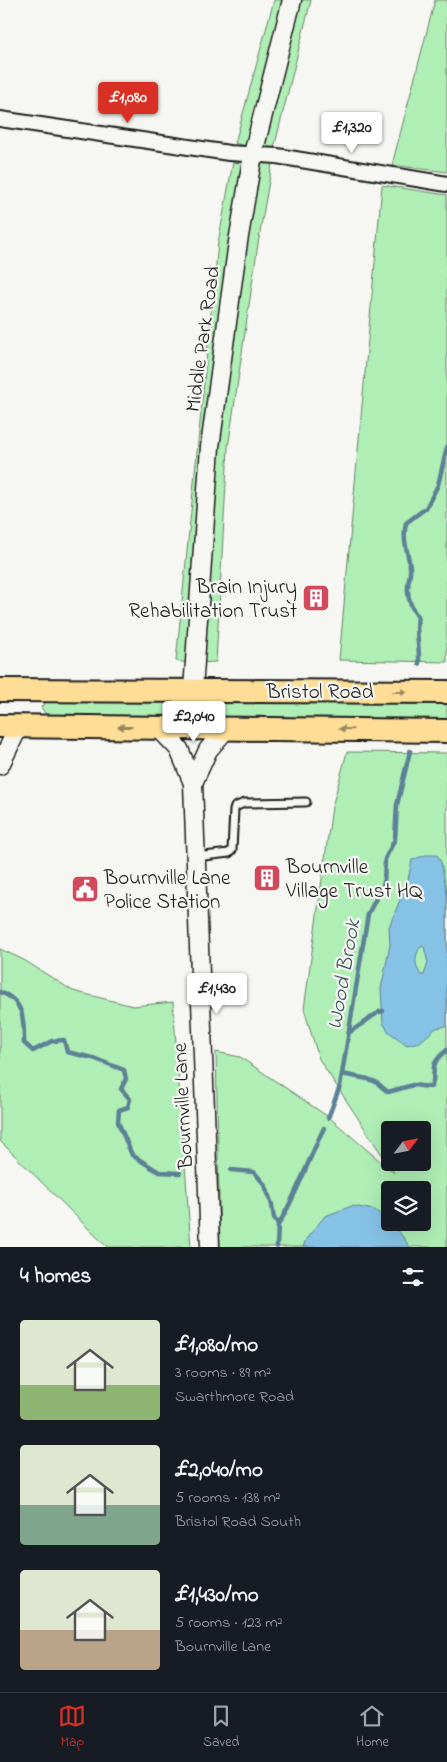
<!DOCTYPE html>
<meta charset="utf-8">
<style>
body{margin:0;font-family:"Indie Flower",sans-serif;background:#242831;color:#f1f3f6;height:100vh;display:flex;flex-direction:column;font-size:19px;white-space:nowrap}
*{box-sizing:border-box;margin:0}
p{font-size:16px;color:#9ea1a6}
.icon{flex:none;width:28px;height:28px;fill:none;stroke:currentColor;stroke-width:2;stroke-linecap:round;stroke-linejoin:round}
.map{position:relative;height:1247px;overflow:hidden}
.side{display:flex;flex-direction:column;background:#171b24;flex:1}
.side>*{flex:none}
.needle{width:32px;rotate:58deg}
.tools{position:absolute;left:381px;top:1121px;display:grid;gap:10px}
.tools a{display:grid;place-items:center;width:50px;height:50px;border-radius:5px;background:#171b24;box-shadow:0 5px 20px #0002;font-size:25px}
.price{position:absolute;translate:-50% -42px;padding:0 11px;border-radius:5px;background:#fff;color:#222;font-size:16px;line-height:32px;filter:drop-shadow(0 1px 2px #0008)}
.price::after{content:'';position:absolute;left:50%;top:30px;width:15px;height:11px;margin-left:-8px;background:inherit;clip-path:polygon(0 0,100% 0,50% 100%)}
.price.active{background:#d93025;color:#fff}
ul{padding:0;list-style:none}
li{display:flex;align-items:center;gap:15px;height:125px;padding:0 20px}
li span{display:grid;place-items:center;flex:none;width:140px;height:100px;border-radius:5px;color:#555}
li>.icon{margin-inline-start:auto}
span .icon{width:60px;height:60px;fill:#fffc;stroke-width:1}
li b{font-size:21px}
h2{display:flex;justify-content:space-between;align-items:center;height:60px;padding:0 20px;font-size:21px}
.tabs{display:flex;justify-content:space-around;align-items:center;height:70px;border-top:1px solid #363941;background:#171b24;font-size:14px;color:#9ea1a6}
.tabs a{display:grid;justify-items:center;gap:2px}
.tabs .active{color:#d93025}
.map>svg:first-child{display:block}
.green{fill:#afeeb5;stroke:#668568;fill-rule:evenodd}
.water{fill:#86c2e6;stroke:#5c8095;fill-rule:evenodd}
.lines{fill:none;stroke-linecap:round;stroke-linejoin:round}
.stream{stroke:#5c8095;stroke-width:4.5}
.service-casing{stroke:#1c1c1c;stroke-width:11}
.minor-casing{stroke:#1c1c1c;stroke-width:18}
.tertiary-casing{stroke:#1c1c1c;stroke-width:21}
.trunk-casing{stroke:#1c1c1c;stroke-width:26}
.service{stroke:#f6f6f2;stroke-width:7}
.minor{stroke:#f6f6f2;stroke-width:14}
.tertiary{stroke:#f6f6f2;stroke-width:18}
.trunk{stroke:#fedd96;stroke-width:22}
.oneway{fill:#98865f}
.labels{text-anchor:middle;stroke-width:4.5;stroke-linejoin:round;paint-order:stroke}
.street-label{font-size:21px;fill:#1c1c1c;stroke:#f6f6f2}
.poi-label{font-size:21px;fill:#1c1c1c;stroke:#f6f6f2;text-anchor:start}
.water-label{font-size:22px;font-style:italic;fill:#415663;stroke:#f6f6f2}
</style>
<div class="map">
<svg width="447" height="1247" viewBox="0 0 447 1247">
<rect width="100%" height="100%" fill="#f6f6f2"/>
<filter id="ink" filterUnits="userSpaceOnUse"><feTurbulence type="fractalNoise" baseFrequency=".02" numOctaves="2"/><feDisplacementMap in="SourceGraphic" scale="10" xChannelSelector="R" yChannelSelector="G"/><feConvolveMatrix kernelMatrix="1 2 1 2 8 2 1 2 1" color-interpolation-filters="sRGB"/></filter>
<g filter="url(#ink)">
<g class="green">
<path d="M274 0H287L251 148 235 143Z"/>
<path d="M299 0H311L274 148 263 147Z"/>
<path d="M435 0H447V172L392 165Z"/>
<path d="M233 162H249L189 663 176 661 218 243Z"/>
<path d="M255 162 272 164 258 244 228 448 216 662 198 663 217 438Z"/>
<path d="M382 185 447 195V662L339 660Z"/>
<path d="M50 698H447V725L47 716 41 707Z"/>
<path d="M347 752 447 753V1247H220L216 1052 240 1057 330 1118 394 1173 319 1059 304 1009 332 807ZM390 1130H422V1162H390ZM390 1190H422V1222H390Z"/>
<path d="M0 949 24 960 73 991 133 1006 173 1002 191 1247H107L0 1141Z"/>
</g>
<g class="water">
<path d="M426 855H437L441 862 447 894V1026L436 1028 420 1042 407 1045 389 1032 383 1023 381 989 390 945 389 927 408 880 412 860ZM422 946 424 947 428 963 424 975H421C414 966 414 953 422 946Z"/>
<path d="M352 1206 375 1210 395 1226 410 1247H303L306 1239 325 1216Z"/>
</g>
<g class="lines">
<g class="stream">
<path d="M419 664C420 648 415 633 418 617 412 610 407 597 408 587 408 580 411 575 410 567 408 551 402 541 406 523L426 508 438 485 447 447"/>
<path d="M0 992C25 1001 24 1021 24 1043L33 1051 52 1041 64 1040 67 1052 93 1058 124 1070 126 1079 121 1089 130 1099 128 1107 119 1110 118 1122 132 1155 159 1172 180 1173"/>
<path d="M379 1012 383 1011"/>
<path d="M350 1032 376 1014"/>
<path d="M342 1074 368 1079 376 1082 388 1092 413 1085 430 1087 432 1086C437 1066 427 1067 447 1050"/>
<path d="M328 1118 340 1086 368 914 384 883 385 859 395 839 397 805 410 751"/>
<path d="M231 1170 254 1172 265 1185 272 1205 274 1218 278 1225 277 1247"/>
<path d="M278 1225C297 1195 308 1160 324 1128"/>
</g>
<g class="service-casing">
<path id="service" d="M196 857 229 853 232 850 234 810 235 807 244 803 306 802"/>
</g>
<g class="minor-casing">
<path id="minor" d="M0 119 229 153 277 156 447 184"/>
</g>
<g class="tertiary-casing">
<g id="tertiary">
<path d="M193 690 210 447 238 242 253 154 292 0"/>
<path d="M158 727 179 749 193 783 210 1247"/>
<path d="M0 765 19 726"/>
<path d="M193 783 208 750 227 728"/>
</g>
</g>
<g class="trunk-casing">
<g id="trunk">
<path d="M0 690 447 692"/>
<path d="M0 726 447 731"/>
</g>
</g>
<use href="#service" class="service"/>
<use href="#minor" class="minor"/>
<use href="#tertiary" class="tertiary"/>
<use href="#trunk" class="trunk"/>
</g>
<defs><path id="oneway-solid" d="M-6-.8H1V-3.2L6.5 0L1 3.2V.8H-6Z" transform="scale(1.25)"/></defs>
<g class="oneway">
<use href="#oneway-solid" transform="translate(400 692)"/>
<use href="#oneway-solid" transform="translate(125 727) rotate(180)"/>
<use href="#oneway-solid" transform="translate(346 729) rotate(-179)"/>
</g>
</g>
<defs>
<g id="building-square" transform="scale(1.4375)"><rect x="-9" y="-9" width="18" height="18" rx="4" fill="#d1495b" stroke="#f6f6f2"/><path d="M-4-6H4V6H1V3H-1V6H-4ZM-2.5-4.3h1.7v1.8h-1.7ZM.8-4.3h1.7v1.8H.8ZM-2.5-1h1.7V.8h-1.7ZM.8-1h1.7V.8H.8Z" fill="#fff"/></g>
<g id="civic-square" transform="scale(1.4375)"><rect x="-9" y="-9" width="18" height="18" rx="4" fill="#d1495b" stroke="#f6f6f2"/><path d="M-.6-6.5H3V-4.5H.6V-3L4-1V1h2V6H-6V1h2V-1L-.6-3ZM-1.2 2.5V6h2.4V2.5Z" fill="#fff"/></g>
</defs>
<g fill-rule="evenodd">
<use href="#building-square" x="316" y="598"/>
<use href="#building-square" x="267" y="878"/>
<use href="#civic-square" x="85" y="889"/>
</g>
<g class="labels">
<g class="street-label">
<text transform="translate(202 339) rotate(-82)" y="7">Middle Park Road</text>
<text x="320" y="698">Bristol Road</text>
<text transform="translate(182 1106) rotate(-93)" y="7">Bournville Lane</text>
</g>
<g class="poi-label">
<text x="297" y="593" text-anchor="end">Brain Injury<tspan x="297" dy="24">Rehabilitation Trust</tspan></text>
<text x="286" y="873">Bournville<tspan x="286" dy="24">Village Trust HQ</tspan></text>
<text x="104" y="884">Bournville Lane<tspan x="104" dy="24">Police Station</tspan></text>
</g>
<g class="water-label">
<text transform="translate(342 974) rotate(-80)" y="8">Wood Brook</text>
</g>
</g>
</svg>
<div class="tools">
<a><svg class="needle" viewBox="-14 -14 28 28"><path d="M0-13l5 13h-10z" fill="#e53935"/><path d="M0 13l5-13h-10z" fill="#9ea1a6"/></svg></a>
<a><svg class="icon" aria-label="layers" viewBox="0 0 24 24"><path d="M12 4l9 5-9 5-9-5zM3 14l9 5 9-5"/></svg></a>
</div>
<b class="price active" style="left:128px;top:124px">£1,080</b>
<b class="price" style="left:352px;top:154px">£1,320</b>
<b class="price" style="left:194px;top:743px">£2,040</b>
<b class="price" style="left:217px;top:1015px">£1,430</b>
</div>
<section class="side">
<h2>4 homes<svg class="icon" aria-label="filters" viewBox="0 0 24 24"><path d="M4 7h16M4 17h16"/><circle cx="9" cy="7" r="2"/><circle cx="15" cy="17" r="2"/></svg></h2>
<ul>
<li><span style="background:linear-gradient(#dfe7d0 65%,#8fb573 0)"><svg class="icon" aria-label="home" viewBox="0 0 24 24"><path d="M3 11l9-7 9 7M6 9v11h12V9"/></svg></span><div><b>£1,080/mo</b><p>3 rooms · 89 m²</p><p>Swarthmore Road</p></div></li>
<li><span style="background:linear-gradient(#dfe7d0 60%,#7fa58c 0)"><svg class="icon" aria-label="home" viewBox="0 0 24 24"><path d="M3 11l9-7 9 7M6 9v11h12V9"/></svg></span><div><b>£2,040/mo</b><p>5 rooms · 138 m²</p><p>Bristol Road South</p></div></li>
<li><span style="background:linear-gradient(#dfe7d0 60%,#b9a48a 0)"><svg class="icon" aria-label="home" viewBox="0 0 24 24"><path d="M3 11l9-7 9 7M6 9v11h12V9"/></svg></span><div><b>£1,430/mo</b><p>5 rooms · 123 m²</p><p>Bournville Lane</p></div></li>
</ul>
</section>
<nav class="tabs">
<a class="active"><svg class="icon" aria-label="map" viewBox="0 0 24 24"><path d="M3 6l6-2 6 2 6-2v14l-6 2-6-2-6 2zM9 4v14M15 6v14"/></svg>Map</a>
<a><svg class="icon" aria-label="saved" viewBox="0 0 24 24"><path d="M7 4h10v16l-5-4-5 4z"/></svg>Saved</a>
<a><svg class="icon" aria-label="home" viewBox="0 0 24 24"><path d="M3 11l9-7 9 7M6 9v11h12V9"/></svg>Home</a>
</nav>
